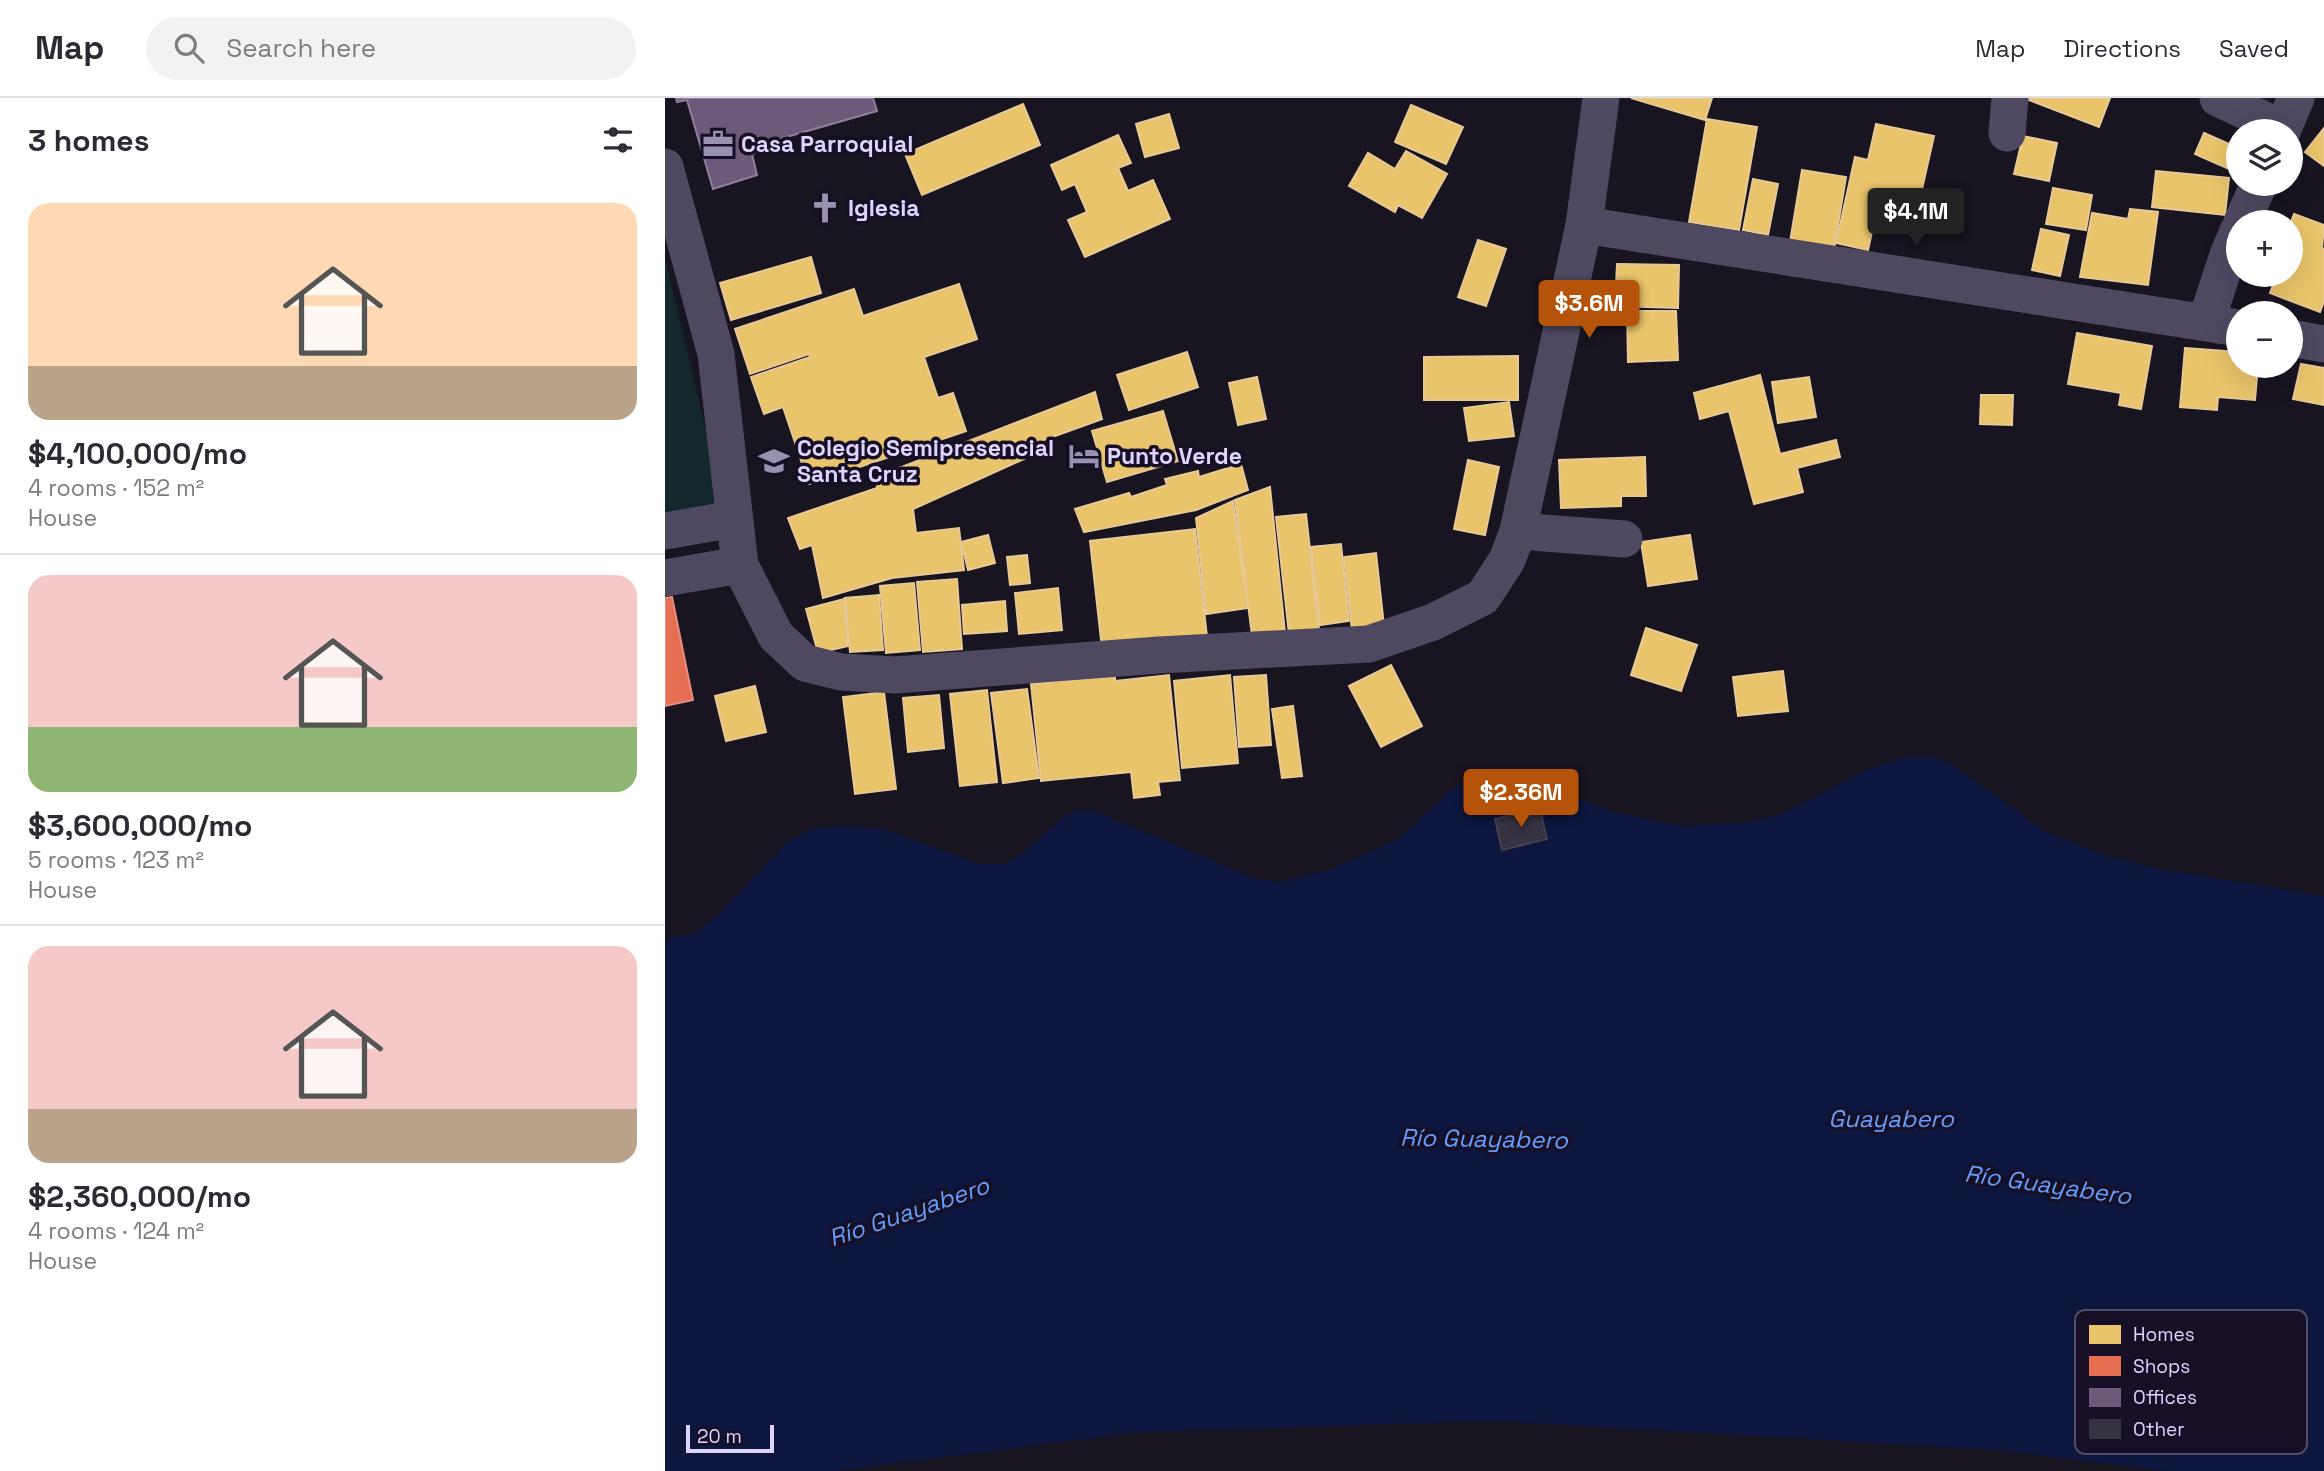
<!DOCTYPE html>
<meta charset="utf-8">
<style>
body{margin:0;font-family:"Space Grotesk",sans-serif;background:#f2f2f3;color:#2b2b33;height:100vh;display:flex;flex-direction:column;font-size:26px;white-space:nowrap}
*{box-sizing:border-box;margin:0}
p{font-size:23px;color:#7c7c81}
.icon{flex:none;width:38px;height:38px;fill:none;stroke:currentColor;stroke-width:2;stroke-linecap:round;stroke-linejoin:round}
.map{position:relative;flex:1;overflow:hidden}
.sheet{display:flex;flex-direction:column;background:#fff;width:665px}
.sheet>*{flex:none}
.fabs{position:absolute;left:1561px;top:21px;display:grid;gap:14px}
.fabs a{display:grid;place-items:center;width:77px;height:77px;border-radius:50%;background:#fff;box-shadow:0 7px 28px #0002;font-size:35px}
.scale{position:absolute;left:21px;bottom:18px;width:88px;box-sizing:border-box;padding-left:7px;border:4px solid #dfd4fe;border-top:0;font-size:19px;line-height:24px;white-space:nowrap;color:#dfd4fe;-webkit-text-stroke:5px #160f25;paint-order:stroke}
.price{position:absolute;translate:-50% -60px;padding:0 16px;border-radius:7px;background:#b45309;color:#fff;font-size:23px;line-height:46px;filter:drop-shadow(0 2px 4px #0008)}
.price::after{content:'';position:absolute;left:50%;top:42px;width:21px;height:16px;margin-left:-10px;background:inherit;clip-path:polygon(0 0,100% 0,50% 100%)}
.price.active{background:#222;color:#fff}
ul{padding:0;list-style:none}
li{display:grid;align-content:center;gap:14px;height:371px;padding:0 28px}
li+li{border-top:2px solid #e1e1e2}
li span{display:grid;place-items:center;height:217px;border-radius:21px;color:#555}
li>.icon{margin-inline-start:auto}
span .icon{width:126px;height:126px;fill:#fffc;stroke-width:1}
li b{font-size:30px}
h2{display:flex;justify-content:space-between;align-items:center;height:84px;padding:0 28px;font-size:30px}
header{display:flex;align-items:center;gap:42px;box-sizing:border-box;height:98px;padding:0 35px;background:#fff;border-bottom:2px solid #e1e1e2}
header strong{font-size:33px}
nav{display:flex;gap:38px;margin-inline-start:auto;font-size:24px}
.search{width:490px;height:63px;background:#f2f2f3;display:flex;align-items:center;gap:18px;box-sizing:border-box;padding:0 24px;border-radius:38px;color:#7c7c81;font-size:26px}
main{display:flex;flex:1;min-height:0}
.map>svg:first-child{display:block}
.green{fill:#13282d}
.water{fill:#0c163f}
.homes{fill:#e9c46a;stroke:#e6c996;stroke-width:2}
.shops{fill:#e76f51;stroke:#e58d85;stroke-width:2}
.offices{fill:#6d597a;stroke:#8f7ea2;stroke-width:2}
.building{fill:#373242;stroke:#463f53;stroke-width:2}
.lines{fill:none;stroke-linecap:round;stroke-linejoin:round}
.minor{stroke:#4e4961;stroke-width:37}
.labels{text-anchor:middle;stroke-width:7;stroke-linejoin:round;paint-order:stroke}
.poi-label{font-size:23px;font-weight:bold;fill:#dfd4fe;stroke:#160f25;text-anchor:start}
.water-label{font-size:24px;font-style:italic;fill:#649efc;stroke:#160f25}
.key{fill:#160f25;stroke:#524a66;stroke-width:2}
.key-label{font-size:19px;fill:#dfd4fe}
</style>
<header>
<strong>Map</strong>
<div class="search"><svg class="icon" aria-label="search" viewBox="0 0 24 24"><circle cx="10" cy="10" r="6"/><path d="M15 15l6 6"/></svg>Search here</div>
<nav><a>Map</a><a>Directions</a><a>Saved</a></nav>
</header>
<main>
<section class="sheet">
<h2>3 homes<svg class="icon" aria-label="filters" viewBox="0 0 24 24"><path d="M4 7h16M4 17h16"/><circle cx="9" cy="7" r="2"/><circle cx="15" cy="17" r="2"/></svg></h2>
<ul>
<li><span style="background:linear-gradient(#ffd9b3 75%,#b9a48a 0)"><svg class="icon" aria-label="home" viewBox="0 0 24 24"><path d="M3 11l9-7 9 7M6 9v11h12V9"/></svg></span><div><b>$4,100,000/mo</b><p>4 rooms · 152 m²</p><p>House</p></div></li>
<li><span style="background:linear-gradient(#f6c9c9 70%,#8fb573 0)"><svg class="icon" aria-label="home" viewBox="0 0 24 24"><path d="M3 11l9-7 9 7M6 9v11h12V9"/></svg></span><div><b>$3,600,000/mo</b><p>5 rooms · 123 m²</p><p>House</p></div></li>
<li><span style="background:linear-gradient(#f6c9c9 75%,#b9a48a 0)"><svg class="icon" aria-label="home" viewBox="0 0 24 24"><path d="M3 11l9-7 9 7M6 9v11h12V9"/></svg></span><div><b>$2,360,000/mo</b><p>4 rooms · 124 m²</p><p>House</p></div></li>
</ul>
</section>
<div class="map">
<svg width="1659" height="1373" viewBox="0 0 1659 1373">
<rect width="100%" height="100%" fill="#181420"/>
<path class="green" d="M0 159 58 405 0 416Z"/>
<path class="water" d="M1267 658 1288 667 1381 734 1442 758 1500 772 1659 798V1373H1501L1332 1352 829 1323 475 1334 171 1373H0V841L29 836 56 814 123 743 146 731 180 728 218 731 316 766H340L355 757 400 718 412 713H430L592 781 614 784 663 772 732 742 783 695 800 683 828 676 862 680 948 714 1017 728 1082 724 1117 716 1196 674 1238 659Z"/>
<g class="homes">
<path d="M966 0H1047L1040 22Z"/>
<path d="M1359 0H1445L1434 29Z"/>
<path d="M358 6 375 47 257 97 240 56Z"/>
<path d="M746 7 798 29 781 66 730 44Z"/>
<path d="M504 16 514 50 480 59 471 26Z"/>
<path d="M1042 21 1092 29 1074 132 1024 124Z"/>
<path d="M1211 26 1269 38 1255 100 1216 92 1203 152 1171 145 1190 59 1203 62Z"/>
<path d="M1659 30V68L1640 54Z"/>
<path d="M1539 35 1573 50V75L1530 56Z"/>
<path d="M453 37 466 65 453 70 463 93 488 82 505 121 420 159 403 122 422 114 410 86 397 92 386 67Z"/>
<path d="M1358 38 1392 45 1384 83 1349 76Z"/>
<path d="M741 53 782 76 757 120 733 107 730 114 684 88 703 55 730 71Z"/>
<path d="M1137 72 1181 79 1169 151 1125 144Z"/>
<path d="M1491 73 1564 80 1560 117 1487 109Z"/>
<path d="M1088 81 1113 86 1103 137 1078 132Z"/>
<path d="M1388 90 1427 97 1421 132 1381 126Z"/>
<path d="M1465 111 1493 114 1483 187 1415 179 1427 115 1463 121Z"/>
<path d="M1629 116 1659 127 1657 150 1659 151V203L1655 214 1605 195 1612 177H1626V124Z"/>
<path d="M1376 131 1404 137 1395 178 1367 172Z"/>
<path d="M813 142 841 151 821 208 793 199Z"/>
<path d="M146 159 156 195 66 222 55 185Z"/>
<path d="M952 166 1014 167 1013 210 950 208Z"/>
<path d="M294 186 312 241 259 259 273 300 288 295 301 333 144 386 118 309 99 316 86 279 145 259 144 256 85 276 70 231 189 191 198 218Z"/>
<path d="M962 213H1011L1013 262 963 264Z"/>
<path d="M1412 235 1487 248 1476 311 1454 307 1456 295 1403 286Z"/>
<path d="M1520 250 1573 254V268H1593L1590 302 1553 299 1552 312 1515 309Z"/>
<path d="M522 254 533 289 464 312 452 277Z"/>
<path d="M853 258V302H759V259Z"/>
<path d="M1636 266 1659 270V307L1628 301Z"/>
<path d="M1095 277 1115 356 1171 342 1175 359 1132 370 1138 394 1089 406 1064 313 1035 321 1029 295Z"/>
<path d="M592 279 601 321 573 327 564 285Z"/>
<path d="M1144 279 1151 319 1113 325 1107 284Z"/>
<path d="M430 294 437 321 354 351 359 361 248 411 251 435 294 430 299 472 227 480 158 500 147 447 135 451 123 420 212 390 211 379Z"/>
<path d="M1316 297H1348L1347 327 1315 326Z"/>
<path d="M844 304 849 338 804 343 799 310Z"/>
<path d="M498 313 513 363 442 384 427 333Z"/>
<path d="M980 359 981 398H956V408L896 410 894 362Z"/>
<path d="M803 362 834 369 820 437 789 431Z"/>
<path d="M576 366 583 392 531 412 419 434 410 411 464 395 466 399 502 387 500 381 533 373 534 379Z"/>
<path d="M605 389 620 535 587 538 570 402Z"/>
<path d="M568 403 583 510 541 516 531 420Z"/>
<path d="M641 416 654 532 624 536 611 419Z"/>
<path d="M530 431 542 539 437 551 425 443Z"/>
<path d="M323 437 330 465 303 472 296 444Z"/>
<path d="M1025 437 1032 481 983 488 976 444Z"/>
<path d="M676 446 684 523 655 527 646 449Z"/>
<path d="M711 455 719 528 687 532 679 459Z"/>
<path d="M362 457 365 485 345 487 342 459Z"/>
<path d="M292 481 297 551 258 554 252 484Z"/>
<path d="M249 485 255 552 221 555 215 488Z"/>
<path d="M393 490 397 532 354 536 350 495Z"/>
<path d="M214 497 218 552 185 554 180 500Z"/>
<path d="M179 501 183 548 153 555 141 511Z"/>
<path d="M340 503 342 533 299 536 297 507Z"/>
<path d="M981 530 1032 547 1016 593 966 577Z"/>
<path d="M726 567 757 628 716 649 684 588Z"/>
<path d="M1118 573 1123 613 1073 618 1068 579Z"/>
<path d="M450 577V583L504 577 515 682 493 684 495 697 469 700 466 674 376 683 366 586Z"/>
<path d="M565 577 573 665 517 670 509 583Z"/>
<path d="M601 577 606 647 574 649 569 579Z"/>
<path d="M90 588 101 634 61 643 50 598Z"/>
<path d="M362 591 374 680 338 685 326 595Z"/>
<path d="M322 592 332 684 295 688 285 596Z"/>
<path d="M219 594 231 691 190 696 178 599Z"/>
<path d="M274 597 279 650 243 654 238 600Z"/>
<path d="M628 608 637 678 617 680 607 611Z"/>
</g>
<path class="shops" d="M7 499 28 602 0 608V500Z"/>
<path class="offices" d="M11 0H208L212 13 104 44 106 51 87 56 92 77 48 91 22 2 12 4Z"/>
<path class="building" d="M875 711 882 741 837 752 830 721Z"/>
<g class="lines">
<g class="minor">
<path d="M936 0 919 127 853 433 959 441"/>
<path d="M1553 0 1618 31"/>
<path d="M1617 33 1631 0"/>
<path d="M1342 35 1345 0"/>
<path d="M0 69 51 256 75 467 111 538 140 565 176 574 230 577 494 557 704 546 768 524 818 499 842 462 853 433"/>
<path d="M1577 124 1594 86"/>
<path d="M919 127 1573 230"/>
<path d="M1541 224 1563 157 1573 133"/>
<path d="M1626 240 1659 246"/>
<path d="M0 433 69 421"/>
<path d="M0 480 75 467"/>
</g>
</g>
<defs>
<g id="office-bare" transform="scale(2.415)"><path d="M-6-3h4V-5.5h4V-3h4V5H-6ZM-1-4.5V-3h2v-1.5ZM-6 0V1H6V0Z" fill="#9991b0" stroke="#160f25" stroke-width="2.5" paint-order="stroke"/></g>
<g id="church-bare" transform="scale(2.415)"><path d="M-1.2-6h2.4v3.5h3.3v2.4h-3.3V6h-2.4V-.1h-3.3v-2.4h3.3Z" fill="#9991b0" stroke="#160f25" stroke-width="2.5" paint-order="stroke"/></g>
<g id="hotel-bare" transform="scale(2.415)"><path d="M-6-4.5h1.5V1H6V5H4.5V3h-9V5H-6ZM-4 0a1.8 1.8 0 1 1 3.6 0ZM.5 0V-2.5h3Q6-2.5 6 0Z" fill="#9991b0" stroke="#160f25" stroke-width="2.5" paint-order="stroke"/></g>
<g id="school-bare" transform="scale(2.415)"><path d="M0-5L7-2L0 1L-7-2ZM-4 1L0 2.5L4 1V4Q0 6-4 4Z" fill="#9991b0" stroke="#160f25" stroke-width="2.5" paint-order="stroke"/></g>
</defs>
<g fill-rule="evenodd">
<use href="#office-bare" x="53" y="46"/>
<use href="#church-bare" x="160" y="110"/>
<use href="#hotel-bare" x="419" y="358"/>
<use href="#school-bare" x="109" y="363"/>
</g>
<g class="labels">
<g class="poi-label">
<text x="76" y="54">Casa Parroquial</text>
<text x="183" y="118">Iglesia</text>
<text x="132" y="358">Colegio Semipresencial<tspan x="132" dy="26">Santa Cruz</tspan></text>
<text x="442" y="366">Punto Verde</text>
</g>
<g class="water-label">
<text x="1226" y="1029">Guayabero</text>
<text transform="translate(819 1041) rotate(1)" y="8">Río Guayabero</text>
<text transform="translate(1383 1087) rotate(8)" y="8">Río Guayabero</text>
<text transform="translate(244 1114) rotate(-19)" y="8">Río Guayabero</text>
</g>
</g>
<rect x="1410" y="1212" width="232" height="144" rx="10" class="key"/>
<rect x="1424" y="1227" width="32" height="19" fill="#e9c46a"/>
<rect x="1424" y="1258" width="32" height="20" fill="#e76f51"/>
<rect x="1424" y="1290" width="32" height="19" fill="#6d597a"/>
<rect x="1424" y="1321" width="32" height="20" fill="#373242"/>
<g class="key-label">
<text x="1468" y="1243">Homes</text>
<text x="1468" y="1275">Shops</text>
<text x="1468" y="1306">Offices</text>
<text x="1468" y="1338">Other</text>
</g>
</svg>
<div class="fabs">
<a><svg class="icon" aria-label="layers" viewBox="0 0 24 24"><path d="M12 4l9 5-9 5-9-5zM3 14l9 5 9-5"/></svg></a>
<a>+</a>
<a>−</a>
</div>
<div class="scale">20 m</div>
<b class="price active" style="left:1251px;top:150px">$4.1M</b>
<b class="price" style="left:924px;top:242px">$3.6M</b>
<b class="price" style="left:856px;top:731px">$2.36M</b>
</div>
</main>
